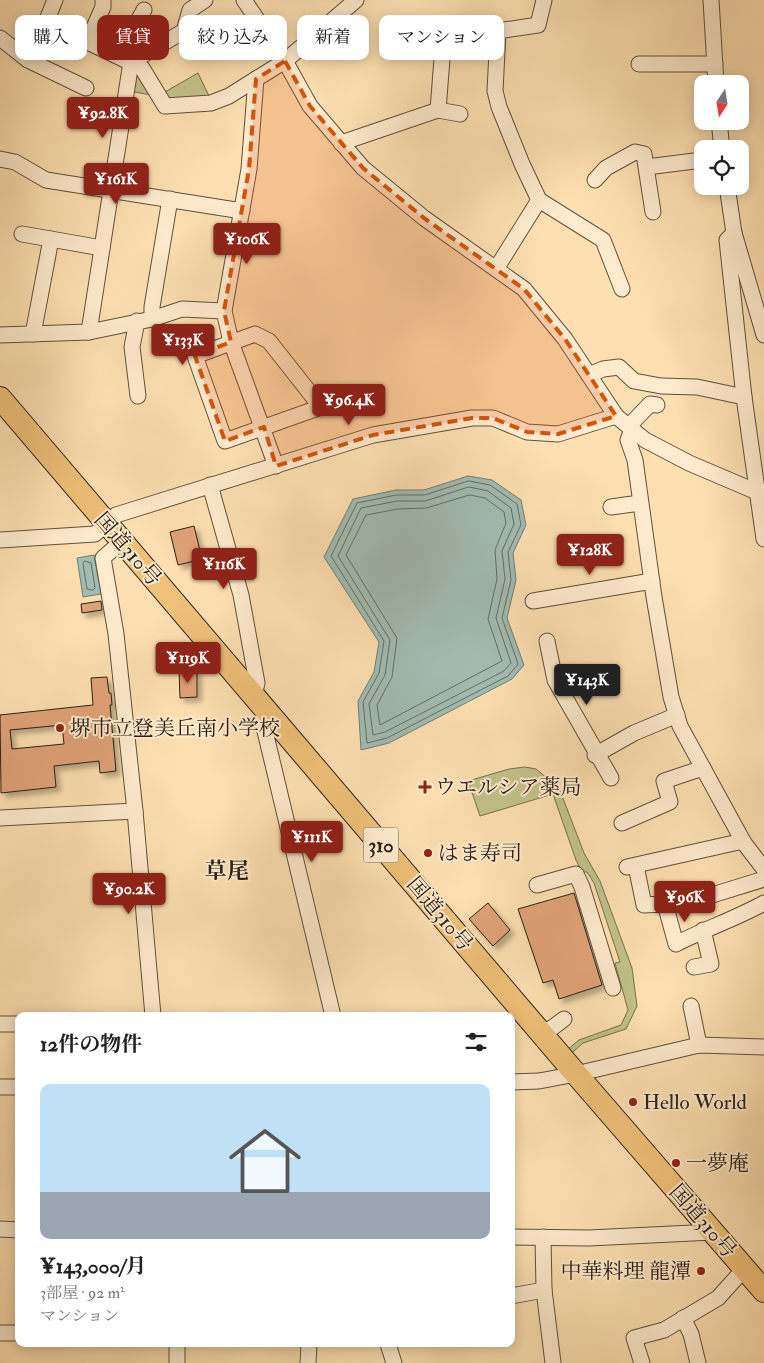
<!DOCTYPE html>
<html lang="ja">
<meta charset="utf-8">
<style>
body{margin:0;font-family:"IM FELL Double Pica","Noto Serif JP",serif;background:#f6f6f6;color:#202124;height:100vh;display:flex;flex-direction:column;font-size:19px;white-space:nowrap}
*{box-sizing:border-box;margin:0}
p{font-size:16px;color:#757577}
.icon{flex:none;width:28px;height:28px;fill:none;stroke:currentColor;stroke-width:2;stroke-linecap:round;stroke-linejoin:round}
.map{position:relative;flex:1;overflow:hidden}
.drawer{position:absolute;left:15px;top:1012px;width:500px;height:335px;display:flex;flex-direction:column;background:#fff;border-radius:10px;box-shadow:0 2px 12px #0003}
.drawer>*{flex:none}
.top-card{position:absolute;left:15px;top:15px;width:500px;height:45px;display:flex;gap:10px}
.needle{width:32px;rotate:192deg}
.tools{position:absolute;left:694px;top:75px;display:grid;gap:10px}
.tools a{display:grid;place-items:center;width:55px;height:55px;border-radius:10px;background:#fff;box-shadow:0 2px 12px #0003;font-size:25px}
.price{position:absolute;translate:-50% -42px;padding:0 11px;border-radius:5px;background:#8f2418;color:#fff;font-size:16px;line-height:32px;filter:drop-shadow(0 1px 2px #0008)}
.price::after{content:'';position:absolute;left:50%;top:30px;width:15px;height:11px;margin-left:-8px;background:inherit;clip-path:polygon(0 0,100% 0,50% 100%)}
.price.selected{background:#222;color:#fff}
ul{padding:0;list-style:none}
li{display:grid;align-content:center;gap:10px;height:265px;padding:0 25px}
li+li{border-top:1px solid #e0e0e0}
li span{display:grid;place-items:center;height:155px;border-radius:10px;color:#555}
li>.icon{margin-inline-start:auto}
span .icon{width:90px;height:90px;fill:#fffc;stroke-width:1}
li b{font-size:21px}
h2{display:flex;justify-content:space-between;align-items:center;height:60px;padding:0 25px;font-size:21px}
.chip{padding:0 18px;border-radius:10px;background:#fff;box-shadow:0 2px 12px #0003;font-size:18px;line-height:45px}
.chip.selected{background:#8f2418;color:#fff}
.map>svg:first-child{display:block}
.green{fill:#c2c18a;stroke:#767050}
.water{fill:#a1bcb2;stroke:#727e74}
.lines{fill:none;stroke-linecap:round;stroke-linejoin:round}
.shore{stroke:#666e64;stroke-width:1}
.building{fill:#e0a279;stroke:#2b2016;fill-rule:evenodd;filter:url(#shadow)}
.minor-casing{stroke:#60503d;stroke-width:17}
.highway-casing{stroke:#2b2016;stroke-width:24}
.minor{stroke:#feeacc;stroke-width:15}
.highway{stroke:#eec078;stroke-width:22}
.marked{fill:#d5530d;fill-opacity:0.2;stroke:#d5530d;stroke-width:4;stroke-dasharray:10 6;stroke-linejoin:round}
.poi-dot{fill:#8f2418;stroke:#feeacc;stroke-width:2}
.labels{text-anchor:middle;stroke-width:4;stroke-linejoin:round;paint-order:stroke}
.shield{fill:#feeacc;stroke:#6a5d4d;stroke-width:1}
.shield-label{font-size:20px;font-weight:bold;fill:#2b2016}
.street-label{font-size:21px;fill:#2b2016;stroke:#feeacc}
.poi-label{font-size:21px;fill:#2b2016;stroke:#feeacc;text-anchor:start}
.neighbourhood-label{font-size:22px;font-weight:bold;fill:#2b2016;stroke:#feeacc}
</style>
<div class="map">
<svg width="764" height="1363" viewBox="0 0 764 1363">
<defs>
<filter id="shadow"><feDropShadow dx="4.5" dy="4.5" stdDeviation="2.5" flood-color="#0004"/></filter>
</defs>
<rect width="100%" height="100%" fill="#fddfb1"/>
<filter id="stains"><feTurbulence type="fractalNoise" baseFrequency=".004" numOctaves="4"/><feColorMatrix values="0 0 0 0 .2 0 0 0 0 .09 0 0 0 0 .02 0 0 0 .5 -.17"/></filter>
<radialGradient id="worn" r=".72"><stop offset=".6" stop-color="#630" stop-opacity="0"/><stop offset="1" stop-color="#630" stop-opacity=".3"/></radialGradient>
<g class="green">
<path d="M133 72 139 73 151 95 129 91Z"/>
<path d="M198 73 210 98 170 101 165 92Z"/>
<path d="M525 767 536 769 559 788 584 853 600 881 632 968 637 1006 626 1029 583 1043 572 1053 568 1049 579 1040 621 1025 628 1010 615 963 620 962 594 883 587 872H582L576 860 553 794 480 816 468 781 509 769Z"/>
</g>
<g class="water">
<path d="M468 476 492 480 521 500 526 525 513 553 516 580 507 618 524 665 512 679 389 743 361 750 358 701 374 672 379 642 324 557 353 499 396 490H424Z"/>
<path d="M94 555 101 594 83 597 77 558Z"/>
</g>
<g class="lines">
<g class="shore">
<path d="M469 481 490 485 517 504 521 525 508 552 511 580 502 618 518 664 508 676 387 738 367 743 363 702 379 673 384 641 331 556 357 503 396 495H424Z"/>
<path d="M469 487 488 491 511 508 514 524 502 551 505 579 496 618 511 663 504 671 385 732 373 735 369 704 385 675 390 640 338 556 361 508 397 501H425Z"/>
<path d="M470 495 485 498 504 512 506 523 495 550 497 579 488 619 502 661 380 725 377 705 392 677 397 638 346 555 366 515 398 509 426 508Z"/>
<path d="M85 561 91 563 95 588 93 590 87 589 83 564Z"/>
</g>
</g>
<g class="building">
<path d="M194 526 202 559 178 565 170 532Z"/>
<path d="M101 601 102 610 82 613 81 604Z"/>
<path d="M179 670H197V697L180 698Z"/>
<path d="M107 677 109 693H111L112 705H110L116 771 100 773 99 761 54 766 56 787 1 793 0 715 93 705 91 678ZM62 725 64 744 12 749 10 730Z"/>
<path d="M574 893 602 985 559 999 553 980 543 983 518 909Z"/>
<path d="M488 903 510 930 493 946 469 919Z"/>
</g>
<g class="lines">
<g class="minor-casing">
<g id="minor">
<path d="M55 0 46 22 142 68 165 106 211 103 229 96 256 79"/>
<path d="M244 0 285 61 310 106 363 168 424 218 524 289 565 339 616 416 645 440 689 463 764 495"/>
<path d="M544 0 538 25 498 31 495 91 499 107 522 164 539 200 603 240 622 289"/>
<path d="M711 0 716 84"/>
<path d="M0 38 28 60 46 22"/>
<path d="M88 41 103 7V0"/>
<path d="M119 56 144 10"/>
<path d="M28 60 86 88"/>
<path d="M639 64H715"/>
<path d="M438 110 444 33"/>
<path d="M719 121 722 149"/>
<path d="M341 143 438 110 460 114"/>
<path d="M0 159 15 162 46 180 242 211"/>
<path d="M647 167 702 160"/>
<path d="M595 180 606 168 635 152 644 154 653 212"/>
<path d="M727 186 734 233 764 335"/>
<path d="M734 233 727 240 744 397"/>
<path d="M22 234 102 248"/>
<path d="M496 269 539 200"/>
<path d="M152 319V307L170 199"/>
<path d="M137 321 132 347 138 396"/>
<path d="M89 332 131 62 184 31 190 10 205 0"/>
<path d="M33 334 51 239"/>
<path d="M255 334 269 341 321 407 225 441 195 356Z"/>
<path d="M0 335 89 332 152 319 182 309 224 311"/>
<path d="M589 375 603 369 619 367 634 381 661 386 697 387 744 397 764 539"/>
<path d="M629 426 650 404 657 405"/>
<path d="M632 429 628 440 635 460 654 597 671 697 680 726 744 843 764 869"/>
<path d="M276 466 231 342 224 311 249 169 256 79 285 61 356 0"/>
<path d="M210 485 241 595 257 683 254 696"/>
<path d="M611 507 640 503"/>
<path d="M0 540 95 534 116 515 373 435 472 418H493L527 432 558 434 616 416"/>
<path d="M533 601 652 581"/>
<path d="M547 641 555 680 611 778"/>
<path d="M266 710 263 723 333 1016"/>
<path d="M595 755 634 733 677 715"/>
<path d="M135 811 153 1016"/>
<path d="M0 818 135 811 116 634 103 558 121 542"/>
<path d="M622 823 670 802 664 781 703 768"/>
<path d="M636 866 644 905 665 904 676 944C705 929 735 919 764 903"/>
<path d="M627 867 743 841"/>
<path d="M537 885 576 874 582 887 613 988"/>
<path d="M709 896 764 879"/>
<path d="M694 967 711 964 703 930"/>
<path d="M691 1006 699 1045"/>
<path d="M0 1024H19"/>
<path d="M540 1032 552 1028 564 1019"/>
<path d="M511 1082 539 1081 576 1074 699 1045 764 1047"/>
<path d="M0 1087H19"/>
<path d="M0 1229 19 1230"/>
<path d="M511 1237 589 1238 713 1232"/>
<path d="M543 1237 544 1290 553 1363"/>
<path d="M511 1296 544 1290"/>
<path d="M683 1318 691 1334 698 1363"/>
<path d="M0 1333H19"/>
<path d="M388 1344 394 1363"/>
<path d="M177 1363V1344"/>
<path d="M308 1363 309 1344"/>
<path d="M642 1363 634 1338 664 1330 718 1298 744 1269"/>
</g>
</g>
<g class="highway-casing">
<path id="highway" d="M0 398 576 1074 764 1291"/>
</g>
<use href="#minor" class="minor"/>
<use href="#highway" class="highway"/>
</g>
<path class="marked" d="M285 61 310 106 363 168 424 218 524 289 565 339 616 416 558 434 527 432 493 418H472L373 435 276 466 264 427 225 441 195 356 231 342 224 311 249 169 256 79Z"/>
<g class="poi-dot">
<circle cx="60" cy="728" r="5"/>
<path d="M422.5 779.5h5v5h5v5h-5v5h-5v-5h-5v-5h5z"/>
<circle cx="428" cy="853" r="5"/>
<circle cx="633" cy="1102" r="5"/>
<circle cx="676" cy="1163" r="5"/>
<circle cx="701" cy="1271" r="5"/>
</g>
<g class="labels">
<rect class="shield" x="363.5" y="827.5" width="35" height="35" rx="4"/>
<g class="shield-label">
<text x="381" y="852">310</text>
</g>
<g class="street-label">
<text transform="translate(128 549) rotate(49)" y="7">国道310号</text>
<text transform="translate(440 914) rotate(50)" y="7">国道310号</text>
<text transform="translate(703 1221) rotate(49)" y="7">国道310号</text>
</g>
<g class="poi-label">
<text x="70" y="735">堺市立登美丘南小学校</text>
<text x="435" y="794">ウエルシア薬局</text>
<text x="438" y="860">はま寿司</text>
<text x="643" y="1109">Hello World</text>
<text x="686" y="1170">一夢庵</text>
<text x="691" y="1278" text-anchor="end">中華料理 龍潭</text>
</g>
<g class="neighbourhood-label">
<text x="227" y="878">草尾</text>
</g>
</g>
<rect width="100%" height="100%" filter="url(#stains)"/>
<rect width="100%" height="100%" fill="url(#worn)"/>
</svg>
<div class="tools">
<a><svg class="needle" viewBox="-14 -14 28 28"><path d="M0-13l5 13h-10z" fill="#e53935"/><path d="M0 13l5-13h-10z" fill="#757577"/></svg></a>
<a><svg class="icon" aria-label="locate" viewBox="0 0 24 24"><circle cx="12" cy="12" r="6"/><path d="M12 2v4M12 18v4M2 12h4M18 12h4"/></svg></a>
</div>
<b class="price" style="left:103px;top:139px">¥92.8K</b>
<b class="price" style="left:116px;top:205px">¥161K</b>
<b class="price" style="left:247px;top:265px">¥106K</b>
<b class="price" style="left:183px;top:366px">¥133K</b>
<b class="price" style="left:349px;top:426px">¥96.4K</b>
<b class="price" style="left:590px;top:576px">¥128K</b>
<b class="price" style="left:224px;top:590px">¥116K</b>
<b class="price" style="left:188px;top:684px">¥119K</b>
<b class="price selected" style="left:587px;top:706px">¥143K</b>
<b class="price" style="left:312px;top:863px">¥111K</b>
<b class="price" style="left:129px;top:915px">¥90.2K</b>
<b class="price" style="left:685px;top:923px">¥96K</b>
<div class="top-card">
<a class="chip">購入</a>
<a class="chip selected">賃貸</a>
<a class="chip">絞り込み</a>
<a class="chip">新着</a>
<a class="chip">マンション</a>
</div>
<section class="drawer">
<h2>12件の物件<svg class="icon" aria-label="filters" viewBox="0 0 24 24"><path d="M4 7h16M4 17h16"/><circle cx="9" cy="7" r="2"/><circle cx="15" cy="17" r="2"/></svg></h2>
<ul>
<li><span style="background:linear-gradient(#bfe0f5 70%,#9aa5b1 0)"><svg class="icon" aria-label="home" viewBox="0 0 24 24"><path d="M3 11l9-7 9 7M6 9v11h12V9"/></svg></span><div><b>¥143,000/月</b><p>3部屋 · 92 m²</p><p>マンション</p></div></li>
</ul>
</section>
</div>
